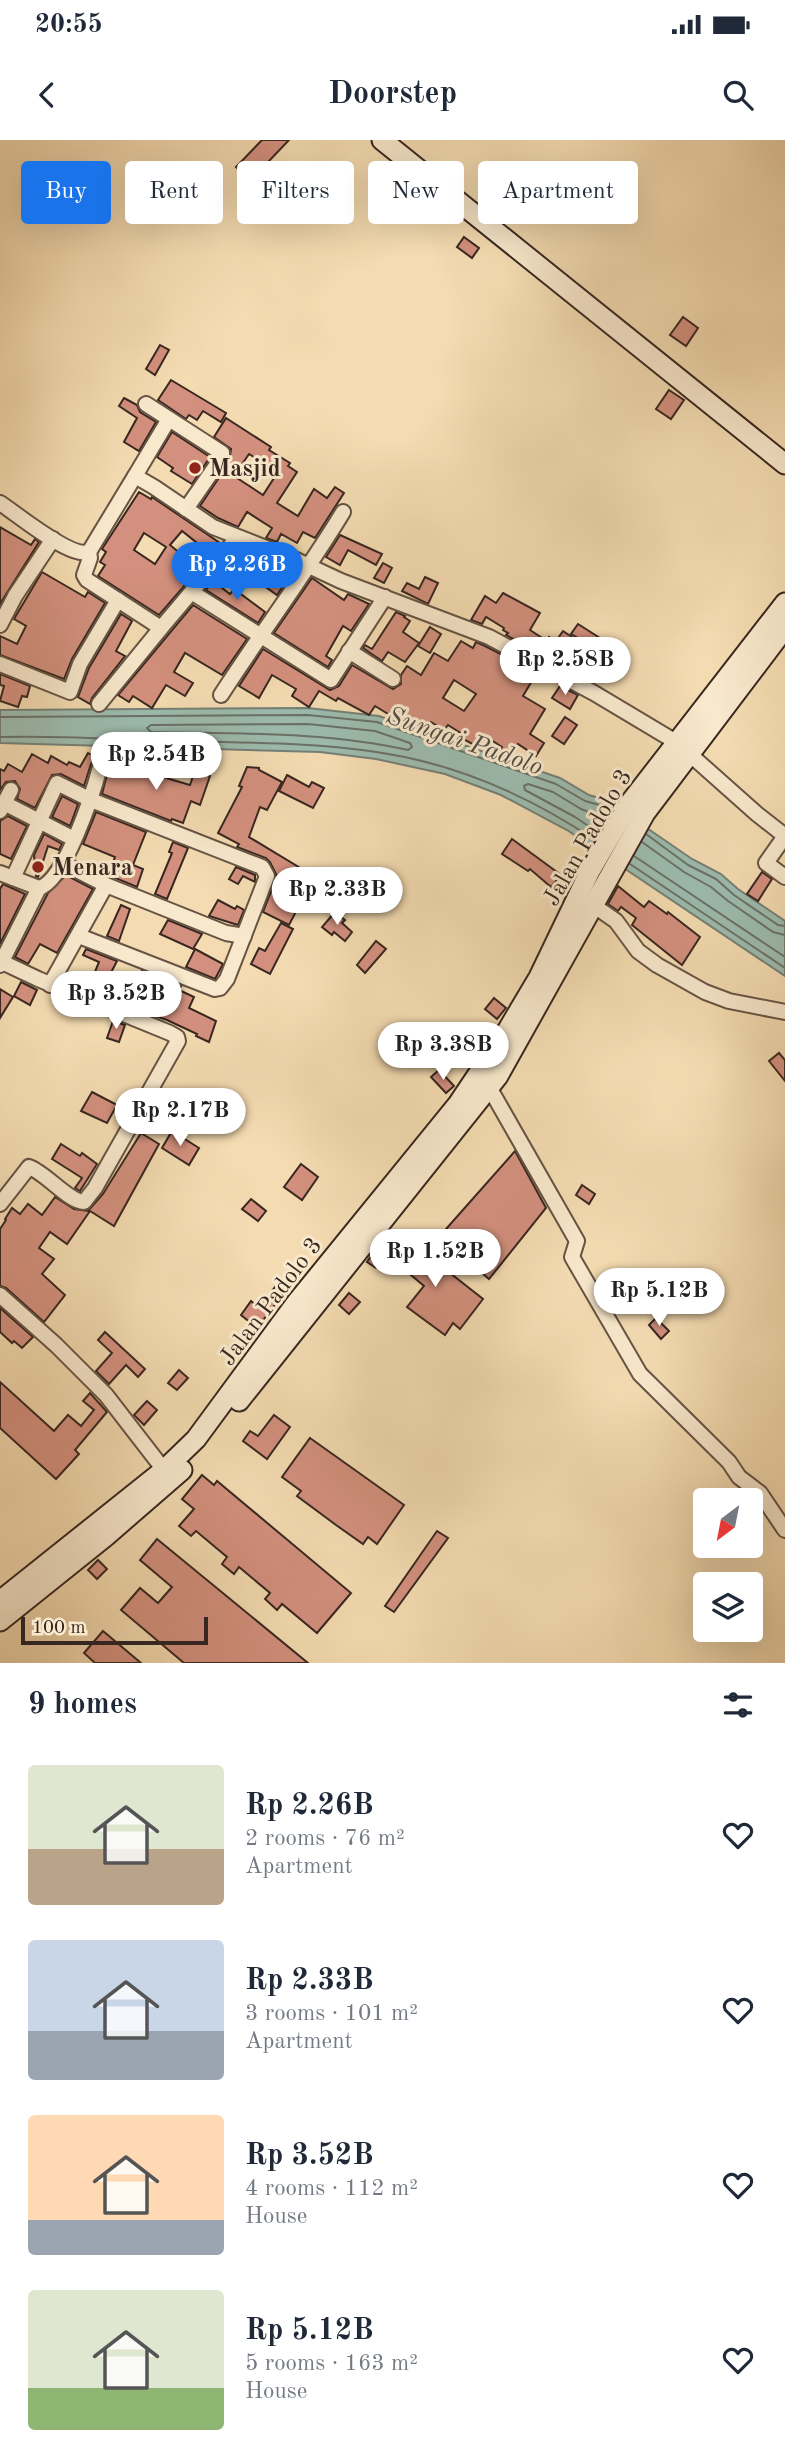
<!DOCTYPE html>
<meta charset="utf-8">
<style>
body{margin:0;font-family:"Old Standard TT",serif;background:#f6f6f7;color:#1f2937;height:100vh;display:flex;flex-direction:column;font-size:26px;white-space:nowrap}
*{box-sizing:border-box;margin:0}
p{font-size:23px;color:#747a83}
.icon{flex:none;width:38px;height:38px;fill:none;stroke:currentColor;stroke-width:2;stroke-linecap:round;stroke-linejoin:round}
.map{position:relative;height:1523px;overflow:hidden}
.details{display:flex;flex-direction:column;background:#fff;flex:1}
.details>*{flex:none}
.hud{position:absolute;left:21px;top:21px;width:744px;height:63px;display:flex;gap:14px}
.needle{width:46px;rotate:212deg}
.tools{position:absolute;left:693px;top:1348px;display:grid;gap:14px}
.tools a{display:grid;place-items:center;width:70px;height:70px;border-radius:7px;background:#fff;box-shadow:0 7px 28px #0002;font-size:35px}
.scale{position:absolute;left:21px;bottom:18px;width:187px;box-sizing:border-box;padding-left:7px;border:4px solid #382720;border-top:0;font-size:19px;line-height:24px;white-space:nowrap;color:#382720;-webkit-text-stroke:5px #f8e8cc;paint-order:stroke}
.price{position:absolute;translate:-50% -60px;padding:0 16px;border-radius:24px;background:#fff;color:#222;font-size:23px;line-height:46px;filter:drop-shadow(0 2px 4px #0008)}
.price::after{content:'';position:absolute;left:50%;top:42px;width:21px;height:16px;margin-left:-10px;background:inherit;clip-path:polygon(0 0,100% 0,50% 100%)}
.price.selected{background:#1a73e8;color:#fff}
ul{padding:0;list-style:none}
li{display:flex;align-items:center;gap:21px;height:175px;padding:0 28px}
li span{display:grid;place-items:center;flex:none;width:196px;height:140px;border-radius:7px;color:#555}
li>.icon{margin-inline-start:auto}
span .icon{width:84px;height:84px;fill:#fffc;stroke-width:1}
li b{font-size:30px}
h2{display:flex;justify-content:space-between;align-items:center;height:84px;padding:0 28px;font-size:30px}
.tag{padding:0 24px;border-radius:7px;background:#fff;box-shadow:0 7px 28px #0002;font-size:24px;line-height:63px}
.tag.selected{background:#1a73e8;color:#fff}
.status{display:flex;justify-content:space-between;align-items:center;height:49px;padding:0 35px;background:#fff;direction:ltr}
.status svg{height:19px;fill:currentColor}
header{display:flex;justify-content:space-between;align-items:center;height:91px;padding:0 28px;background:#fff;font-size:32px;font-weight:800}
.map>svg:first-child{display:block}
.water{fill:#9cbbae;stroke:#748075;stroke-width:2}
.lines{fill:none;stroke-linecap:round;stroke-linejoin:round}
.shore{stroke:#6a7167;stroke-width:2}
.building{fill:#d3907e;stroke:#382720;stroke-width:2;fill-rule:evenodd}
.street-casing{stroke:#675444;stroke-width:18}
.secondary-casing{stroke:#382720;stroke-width:23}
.street{stroke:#f8e8cc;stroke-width:14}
.secondary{stroke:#f8e8cc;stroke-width:19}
.poi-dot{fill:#8f2418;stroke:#f8e8cc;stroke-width:2.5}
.labels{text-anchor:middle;stroke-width:6;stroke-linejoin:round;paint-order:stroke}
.poi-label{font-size:24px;font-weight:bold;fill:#382720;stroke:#f8e8cc;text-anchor:start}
.street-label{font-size:24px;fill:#382720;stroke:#f8e8cc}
.water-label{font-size:26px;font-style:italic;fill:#514c44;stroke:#f8e8cc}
</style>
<div class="status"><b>20:55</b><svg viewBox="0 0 49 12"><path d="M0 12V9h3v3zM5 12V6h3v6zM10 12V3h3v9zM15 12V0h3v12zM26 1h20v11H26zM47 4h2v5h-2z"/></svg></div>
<header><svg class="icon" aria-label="back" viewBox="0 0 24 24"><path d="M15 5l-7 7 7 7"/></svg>Doorstep<svg class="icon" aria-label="search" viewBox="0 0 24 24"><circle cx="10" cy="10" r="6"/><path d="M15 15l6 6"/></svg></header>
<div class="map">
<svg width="785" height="1523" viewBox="0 0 785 1523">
<rect width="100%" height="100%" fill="#f4dbb1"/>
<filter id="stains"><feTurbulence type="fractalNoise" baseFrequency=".00286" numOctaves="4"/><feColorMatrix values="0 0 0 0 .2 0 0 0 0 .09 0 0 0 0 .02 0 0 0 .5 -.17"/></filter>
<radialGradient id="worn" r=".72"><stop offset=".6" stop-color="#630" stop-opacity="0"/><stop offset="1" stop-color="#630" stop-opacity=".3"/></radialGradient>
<path class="water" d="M308 568 379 576 560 638 589 655 606 660 692 719 721 734 738 749 785 781V836L567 690 501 655 445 634 376 619 320 612 0 603V570Z"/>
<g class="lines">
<g class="shore">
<path d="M0 577 308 575 377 582 556 644 585 661 603 666 611 672"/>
<path d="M308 584 375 591 410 603 412 607 408 610C324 591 236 594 151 592L147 588 151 585Z"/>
<path d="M0 597C60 595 120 600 180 601 245 603 311 602 376 612 454 623 529 656 595 700"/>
<path d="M599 693 575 677 525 650 524 646 528 644 553 652 581 669 607 679"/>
<path d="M646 694 688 725 716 739 734 755 778 785 785 786"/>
<path d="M642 702 684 732 711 747 728 761 773 792 785 795"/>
<path d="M634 716 785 817"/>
<path d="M630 724 785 828"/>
</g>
</g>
<g class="building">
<path d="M262 0H289L250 41 236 27Z"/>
<path d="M464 97 479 108 472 118 457 107Z"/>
<path d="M683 177 698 188 686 206 670 195Z"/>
<path d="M160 205 169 210 155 235 146 229Z"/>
<path d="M171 240 226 273 221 282 203 271 197 280 189 275 186 279 158 260Z"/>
<path d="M669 250 684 260 671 279 656 269Z"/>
<path d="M124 258 137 265 140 272 156 282 139 311 124 302 137 278 119 266Z"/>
<path d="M226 278 271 307 269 310 290 323 288 326 297 332 277 363 298 376 314 349 327 358 335 347 344 353 315 398 303 392 297 403 281 394 277 402 266 398 272 388 247 372 238 387 218 378 200 366 229 323 231 309 214 297ZM249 314 273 329 269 335 274 338 263 355 234 336Z"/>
<path d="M172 292 210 317 192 344 171 331 173 328 157 317Z"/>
<path d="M139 352 151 359 152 357 220 403 211 414 182 391 170 405 199 429 159 475 98 436 105 425 100 422 106 412 102 409ZM144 393 166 407 155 424 134 410Z"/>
<path d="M0 387 31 405 35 399 39 402 0 464Z"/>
<path d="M340 395 382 414 376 425 348 410 340 425 326 417Z"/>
<path d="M241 408 267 419 283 430 285 426 294 430 277 455 253 438 248 445 226 427Z"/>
<path d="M383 423 392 428 384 443 374 438Z"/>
<path d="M42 432 85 457 88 452 105 463 72 519 64 539 0 515V496L17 504 26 486 14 479Z"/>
<path d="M425 437 438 443 428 464 402 451 407 443 419 449Z"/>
<path d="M312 438 344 460 348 454 369 464 351 491 343 486 326 516 332 520 328 527 274 493Z"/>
<path d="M213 441 230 454 234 449 265 472 258 483 206 450Z"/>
<path d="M503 453 540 473 530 490 547 501 549 497 556 501 563 491 572 497 557 521 540 510 539 513 506 495 508 493 503 490 504 488 486 477 482 484 471 480 485 456 496 463Z"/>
<path d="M193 465 247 499 222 535 185 513 174 532 193 543 185 556 166 545 152 568 133 556 129 562 118 555Z"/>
<path d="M396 472 405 476 404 477 410 481 403 492 419 503 405 522 388 512 382 521 363 508 365 505 372 509Z"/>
<path d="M121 474 132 481 116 511 125 516 92 558 90 564 78 557 89 528Z"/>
<path d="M578 484 614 507 608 517 605 515 590 539 579 532 595 508 571 494Z"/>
<path d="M430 487 441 494 430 513 418 506Z"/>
<path d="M461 501 473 508 476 502 485 506 524 526 522 529 535 536 523 556 545 569 530 594 544 603 536 616 518 604 509 618 500 611 502 607 485 596 478 607 463 599 465 596 448 585 444 590 431 582 425 591 405 579 403 583 375 566 369 575 338 558 336 561 319 551 309 567 292 556 296 549 272 535 259 558 239 546 263 509 330 550 339 546 352 525 393 549 401 544V535L407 526 421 535 434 513 448 521ZM454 540 476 554 464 571 443 558Z"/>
<path d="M0 534 30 546 27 557 22 556 18 567 0 561 4 546 0 545Z"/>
<path d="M560 546 578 555 570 569 552 558Z"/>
<path d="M565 577 577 585 564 604 552 596Z"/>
<path d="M88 613 97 618 91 624 84 646 61 634 52 635 35 668 17 659 20 649 15 641 6 642 0 650V629L4 631 8 624 22 632 32 614 48 623 51 616 67 625 69 622 80 627Z"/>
<path d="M152 624 166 629 163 637 190 645 195 630 210 636 200 665 191 661 183 683 172 679 171 681 102 654 109 627 148 637Z"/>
<path d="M247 627 259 628V630L282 642 267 670 260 667 249 697 302 729 285 756 300 764 289 785 263 772 277 736 270 722 266 718 237 707 239 704 218 693 242 647 239 646Z"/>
<path d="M287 635 309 647 312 642 324 648 313 668 279 651Z"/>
<path d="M62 656 78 664 70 686 52 677Z"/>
<path d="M96 672 146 692 133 725 143 729 137 747 108 735 115 717 83 704Z"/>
<path d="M8 676 27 686 11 719 0 714V681Z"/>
<path d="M44 694 62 704 59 710 48 706 38 737 36 736 34 715Z"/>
<path d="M512 699 561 735 551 747 530 729 528 731 502 714Z"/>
<path d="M173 702 188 708 167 759 155 754 172 713 169 712Z"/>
<path d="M236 727 255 735V742L243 736 238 744 229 739Z"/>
<path d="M762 732 772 739 758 761 747 754Z"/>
<path d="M66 735 93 749 57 813 40 804 28 824 15 817 48 753Z"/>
<path d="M3 744 25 754 0 804V749Z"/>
<path d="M618 746 644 767 649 761 667 774 668 772 700 797 682 825 632 785 636 778 621 767 618 771 608 764Z"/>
<path d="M218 760 235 769 237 766 244 770 238 785 209 776Z"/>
<path d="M121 765 130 769 119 801 107 796Z"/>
<path d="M335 772 345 780 342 783 352 792 345 801 334 792 332 795 322 787Z"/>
<path d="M168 780 202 794 193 809 160 794Z"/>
<path d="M281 783 293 789 270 834 251 824 259 808 265 811Z"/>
<path d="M376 801 386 809 365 833 357 825Z"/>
<path d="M86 809 117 821 100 854 88 849 99 822 83 815Z"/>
<path d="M195 809 223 824 215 839 186 827Z"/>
<path d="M142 831 181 846 179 850 194 857 189 868 216 881 209 902 196 896 197 894 167 880 138 870 140 867 127 860Z"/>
<path d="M21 842 37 850 30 865 14 856Z"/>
<path d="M0 849 13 857 0 878Z"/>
<path d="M494 858 506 868 497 879 485 869Z"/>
<path d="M113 881 125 885 119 902 107 898Z"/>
<path d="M779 913 785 920V941L769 921Z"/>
<path d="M439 930 454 946 446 953 431 937Z"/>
<path d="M92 952 117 965 107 983 81 971Z"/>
<path d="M172 991 199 1008 189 1025 162 1008Z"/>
<path d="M141 993 159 1004 114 1086 90 1071 67 1104 50 1092 39 1108 54 1119 42 1134 65 1155 44 1182 6 1148 0 1146V1089L6 1080 5 1079 12 1068 20 1074 28 1064 42 1075 55 1057 74 1069 88 1071 103 1054Z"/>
<path d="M61 1004 80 1016 82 1013 97 1024 80 1051 75 1048 82 1038 52 1019Z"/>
<path d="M515 1011 546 1068 489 1139 439 1097Z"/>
<path d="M301 1024 318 1037 302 1060 284 1047Z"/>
<path d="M582 1045 595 1054 589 1064 576 1055Z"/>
<path d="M251 1059 266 1071 258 1081 242 1069Z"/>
<path d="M403 1096 483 1159 460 1189 453 1183 445 1195 407 1167 424 1146 387 1115Z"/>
<path d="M378 1106 387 1113 376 1128 367 1122Z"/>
<path d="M275 1147 283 1154 257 1188 241 1175 251 1161 259 1168Z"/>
<path d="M349 1153 360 1162 349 1174 339 1165Z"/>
<path d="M0 1168 33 1197 22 1208 14 1201 12 1203 0 1192Z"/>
<path d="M656 1178 669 1191 661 1199 649 1185Z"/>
<path d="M105 1192 145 1229 138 1237 126 1225 109 1244 96 1231 112 1213 98 1200Z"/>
<path d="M179 1230 188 1238 177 1250 168 1243Z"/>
<path d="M0 1242 54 1291 68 1275 81 1286 94 1270 83 1261 90 1253 107 1272 75 1310 79 1314 56 1339 0 1288Z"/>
<path d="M147 1261 157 1270 144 1285 134 1275Z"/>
<path d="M274 1275 290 1287 267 1319 243 1301 250 1291 258 1296Z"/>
<path d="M310 1298 404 1365 377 1404 368 1397 363 1404 336 1385 297 1356 301 1351 282 1337Z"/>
<path d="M202 1335 214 1345 217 1341 351 1453 317 1493 282 1464 277 1470 265 1459 270 1453 239 1427 234 1434 222 1424 227 1417 196 1391 191 1396 179 1386 194 1369 182 1359Z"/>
<path d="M437 1391 448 1398 394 1472 385 1466Z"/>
<path d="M157 1399 308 1523H184L121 1470 140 1448 158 1463 172 1447 140 1420Z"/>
<path d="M98 1420 107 1429 97 1439 88 1430Z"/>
<path d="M103 1491 141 1523H95L84 1513Z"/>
</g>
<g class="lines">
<g class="street-casing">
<g id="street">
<path d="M146 264 222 313 220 320 186 369"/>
<path d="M135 336 169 279"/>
<path d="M0 363C17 374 71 419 89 412L135 336 154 347 213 387 294 419 341 441 489 497 594 553 676 602 757 674 785 696"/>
<path d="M89 412 90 418 84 435 87 440 161 488 237 398"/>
<path d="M193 453 331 540 385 457"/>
<path d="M0 485 15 456 53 399"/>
<path d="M349 511 393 539"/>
<path d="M0 524 70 552 80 524 118 460"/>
<path d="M221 555C261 493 305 435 343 372"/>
<path d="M99 564 161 488"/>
<path d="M4 663 74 699"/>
<path d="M0 671 11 650"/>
<path d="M785 696 766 723 785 737"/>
<path d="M63 723 106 745 226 793 244 796"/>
<path d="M0 733 39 748C65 741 93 653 100 627"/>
<path d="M13 738 57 643 91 660 262 727 267 736 227 839 220 848 215 849 79 796"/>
<path d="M593 765 616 781 638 811 657 825 705 852 729 861 785 872"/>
<path d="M0 821 38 839 170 893 177 897 178 901 95 1048 84 1062C69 1062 46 1033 29 1027L0 1064"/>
<path d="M0 825 39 748"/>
<path d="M50 845 106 745"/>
<path d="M489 947 577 1101 572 1117 640 1234 729 1322 739 1337 760 1353 785 1390"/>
<path d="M0 1155 56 1205 106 1255 164 1330"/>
</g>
</g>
<g class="secondary-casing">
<g id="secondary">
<path d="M382 0 785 324"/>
<path d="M239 1261 498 936 645 673 785 488"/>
<path d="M0 1461 164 1330 196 1299 297 1162 458 964 507 891 539 837 590 731 629 664 785 463"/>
<path d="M0 1481 106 1396 182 1330"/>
</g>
</g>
<use href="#street" class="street"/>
<use href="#secondary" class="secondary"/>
</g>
<g class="poi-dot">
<circle cx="195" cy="328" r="7"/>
<circle cx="38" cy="727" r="7"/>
</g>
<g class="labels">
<g class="poi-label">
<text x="209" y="336">Masjid</text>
<text x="52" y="735">Menara</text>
</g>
<g class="street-label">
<text transform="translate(587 697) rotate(-60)" y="8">Jalan Padolo 3</text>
<text transform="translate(270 1161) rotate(-53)" y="8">Jalan Padolo 3</text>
</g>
<g class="water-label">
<text transform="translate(465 600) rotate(19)" y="9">Sungai Padolo</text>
</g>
</g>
<rect width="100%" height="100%" filter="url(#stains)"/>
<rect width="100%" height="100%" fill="url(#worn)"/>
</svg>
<div class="tools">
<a><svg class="needle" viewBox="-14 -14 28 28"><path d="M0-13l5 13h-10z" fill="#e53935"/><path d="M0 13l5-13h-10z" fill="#747a83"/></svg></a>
<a><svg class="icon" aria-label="layers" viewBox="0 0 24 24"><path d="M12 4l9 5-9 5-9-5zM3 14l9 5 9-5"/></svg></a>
</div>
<div class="scale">100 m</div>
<b class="price selected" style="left:237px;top:462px">Rp 2.26B</b>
<b class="price" style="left:565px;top:557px">Rp 2.58B</b>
<b class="price" style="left:156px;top:652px">Rp 2.54B</b>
<b class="price" style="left:337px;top:787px">Rp 2.33B</b>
<b class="price" style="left:116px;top:891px">Rp 3.52B</b>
<b class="price" style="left:443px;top:942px">Rp 3.38B</b>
<b class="price" style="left:180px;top:1008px">Rp 2.17B</b>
<b class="price" style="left:435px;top:1149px">Rp 1.52B</b>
<b class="price" style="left:659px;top:1188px">Rp 5.12B</b>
<div class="hud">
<a class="tag selected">Buy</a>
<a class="tag">Rent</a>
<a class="tag">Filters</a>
<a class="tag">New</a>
<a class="tag">Apartment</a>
</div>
</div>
<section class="details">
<h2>9 homes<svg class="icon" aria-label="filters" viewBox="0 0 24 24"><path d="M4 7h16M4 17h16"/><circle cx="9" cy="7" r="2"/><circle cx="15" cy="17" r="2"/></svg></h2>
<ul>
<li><span style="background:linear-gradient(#dfe7d0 60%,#b9a48a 0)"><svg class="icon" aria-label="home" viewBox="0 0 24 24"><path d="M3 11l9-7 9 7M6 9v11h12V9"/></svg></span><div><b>Rp 2.26B</b><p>2 rooms · 76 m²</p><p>Apartment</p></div><svg class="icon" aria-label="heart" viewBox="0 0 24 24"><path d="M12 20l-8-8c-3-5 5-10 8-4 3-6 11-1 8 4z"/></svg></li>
<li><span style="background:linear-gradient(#c9d6e8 65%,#9aa5b1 0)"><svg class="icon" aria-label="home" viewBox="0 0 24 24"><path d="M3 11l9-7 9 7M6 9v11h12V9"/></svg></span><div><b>Rp 2.33B</b><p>3 rooms · 101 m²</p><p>Apartment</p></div><svg class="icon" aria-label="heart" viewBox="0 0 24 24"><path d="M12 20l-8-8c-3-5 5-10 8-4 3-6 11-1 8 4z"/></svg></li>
<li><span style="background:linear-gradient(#ffd9b3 75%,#9aa5b1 0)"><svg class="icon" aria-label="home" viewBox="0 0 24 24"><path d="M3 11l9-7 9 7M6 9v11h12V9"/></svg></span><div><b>Rp 3.52B</b><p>4 rooms · 112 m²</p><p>House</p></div><svg class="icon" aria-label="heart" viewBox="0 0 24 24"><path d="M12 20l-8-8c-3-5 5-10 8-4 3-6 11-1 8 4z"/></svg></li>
<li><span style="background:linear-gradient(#dfe7d0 70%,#8fb573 0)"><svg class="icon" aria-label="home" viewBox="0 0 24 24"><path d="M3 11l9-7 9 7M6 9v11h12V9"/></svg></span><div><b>Rp 5.12B</b><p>5 rooms · 163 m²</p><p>House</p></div><svg class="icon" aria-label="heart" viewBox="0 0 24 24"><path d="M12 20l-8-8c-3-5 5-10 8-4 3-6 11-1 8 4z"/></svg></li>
</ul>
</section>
